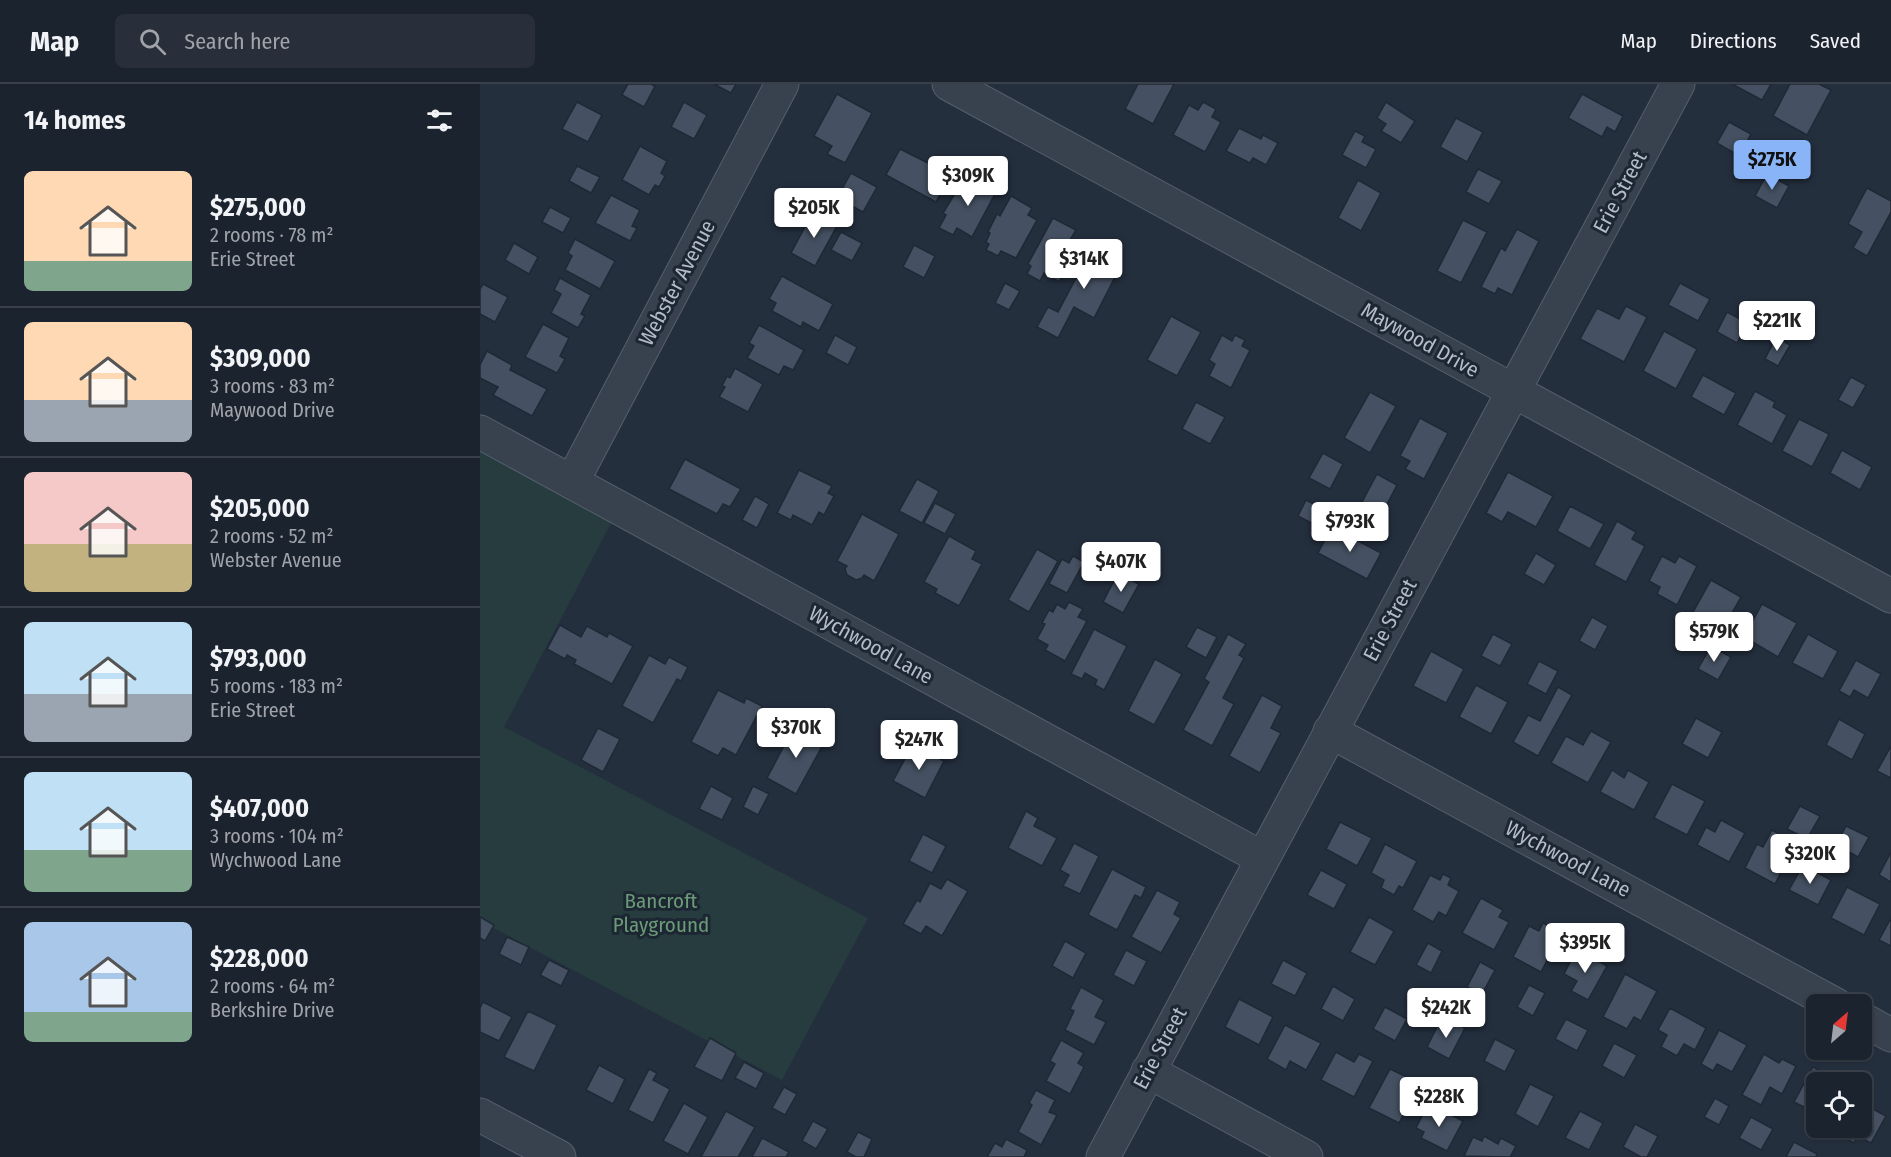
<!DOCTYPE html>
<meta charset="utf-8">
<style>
body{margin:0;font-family:"Fira Sans Condensed",sans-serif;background:#282f3a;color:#f1f3f6;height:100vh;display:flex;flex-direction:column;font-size:22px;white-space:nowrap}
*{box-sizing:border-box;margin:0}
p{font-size:20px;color:#a0a4aa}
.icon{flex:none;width:33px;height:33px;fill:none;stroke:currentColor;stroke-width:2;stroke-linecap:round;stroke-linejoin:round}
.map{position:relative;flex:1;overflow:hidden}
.sheet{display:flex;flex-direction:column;background:#1b232e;width:480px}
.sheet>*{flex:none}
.needle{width:39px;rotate:28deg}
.tools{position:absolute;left:1326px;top:910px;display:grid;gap:12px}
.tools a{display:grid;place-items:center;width:66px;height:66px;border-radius:9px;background:#1b232e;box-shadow:0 2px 4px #0004,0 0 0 2px #39404a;font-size:30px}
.price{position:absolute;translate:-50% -51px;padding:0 14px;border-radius:6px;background:#fff;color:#222;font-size:20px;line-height:39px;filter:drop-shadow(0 2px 3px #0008)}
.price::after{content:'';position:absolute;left:50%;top:36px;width:18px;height:14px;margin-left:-9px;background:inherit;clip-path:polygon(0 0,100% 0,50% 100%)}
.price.active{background:#8ab4f8;color:#111}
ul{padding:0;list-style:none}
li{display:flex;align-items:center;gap:18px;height:150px;padding:0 24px}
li+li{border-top:2px solid #39404a}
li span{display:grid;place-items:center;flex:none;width:168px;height:120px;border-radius:9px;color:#555}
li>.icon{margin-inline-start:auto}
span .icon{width:72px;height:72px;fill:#fffc;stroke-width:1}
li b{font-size:26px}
h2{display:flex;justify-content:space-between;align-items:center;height:72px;padding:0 24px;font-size:26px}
header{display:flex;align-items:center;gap:36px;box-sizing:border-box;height:84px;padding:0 30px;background:#1b232e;border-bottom:2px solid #39404a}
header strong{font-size:28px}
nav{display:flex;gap:33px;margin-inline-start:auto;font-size:21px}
.search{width:420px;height:54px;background:#282f3a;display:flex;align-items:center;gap:15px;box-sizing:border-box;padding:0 21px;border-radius:9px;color:#a0a4aa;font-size:22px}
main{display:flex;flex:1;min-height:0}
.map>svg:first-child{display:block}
.green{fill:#263c3f}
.building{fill:#455162;stroke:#1f2835;stroke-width:1.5}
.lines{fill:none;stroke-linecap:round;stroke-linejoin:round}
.minor-casing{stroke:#565f6c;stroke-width:35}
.minor{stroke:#38414e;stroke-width:33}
.labels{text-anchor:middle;stroke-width:6;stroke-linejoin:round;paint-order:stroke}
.street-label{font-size:21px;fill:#b4bcc9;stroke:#1d2633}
.park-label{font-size:21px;fill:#6b9a76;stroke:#1d2633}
</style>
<header>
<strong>Map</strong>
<div class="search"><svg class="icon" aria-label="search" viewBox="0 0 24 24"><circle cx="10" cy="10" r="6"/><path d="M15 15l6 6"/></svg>Search here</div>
<nav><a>Map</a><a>Directions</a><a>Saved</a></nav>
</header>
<main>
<section class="sheet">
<h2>14 homes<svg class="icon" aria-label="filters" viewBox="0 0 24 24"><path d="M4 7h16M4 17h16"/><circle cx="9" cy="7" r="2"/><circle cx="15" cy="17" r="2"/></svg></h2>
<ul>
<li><span style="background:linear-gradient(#ffd9b3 75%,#7fa58c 0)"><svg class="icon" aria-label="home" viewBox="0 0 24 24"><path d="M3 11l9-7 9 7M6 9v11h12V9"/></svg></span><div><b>$275,000</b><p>2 rooms · 78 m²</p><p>Erie Street</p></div></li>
<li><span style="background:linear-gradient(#ffd9b3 65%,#9aa5b1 0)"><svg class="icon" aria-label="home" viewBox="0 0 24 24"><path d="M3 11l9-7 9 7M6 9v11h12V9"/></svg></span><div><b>$309,000</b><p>3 rooms · 83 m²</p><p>Maywood Drive</p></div></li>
<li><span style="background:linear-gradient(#f6c9c9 60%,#c2b280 0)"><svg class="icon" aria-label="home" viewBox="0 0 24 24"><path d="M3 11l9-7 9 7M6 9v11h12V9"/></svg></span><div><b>$205,000</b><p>2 rooms · 52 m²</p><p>Webster Avenue</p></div></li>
<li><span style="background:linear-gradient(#bfe0f5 60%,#9aa5b1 0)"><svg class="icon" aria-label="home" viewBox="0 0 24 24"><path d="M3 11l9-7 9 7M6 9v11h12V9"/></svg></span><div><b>$793,000</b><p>5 rooms · 183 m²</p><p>Erie Street</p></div></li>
<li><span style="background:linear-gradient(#bfe0f5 65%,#7fa58c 0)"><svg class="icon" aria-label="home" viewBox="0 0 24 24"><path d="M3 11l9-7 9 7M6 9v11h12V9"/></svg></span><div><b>$407,000</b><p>3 rooms · 104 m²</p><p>Wychwood Lane</p></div></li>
<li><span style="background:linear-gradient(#a9c7e8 75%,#7fa58c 0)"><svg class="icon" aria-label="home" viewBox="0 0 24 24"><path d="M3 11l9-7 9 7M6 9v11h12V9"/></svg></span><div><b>$228,000</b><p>2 rooms · 64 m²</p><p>Berkshire Drive</p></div></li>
</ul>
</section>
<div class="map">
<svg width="1411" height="1073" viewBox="0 0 1411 1073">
<rect width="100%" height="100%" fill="#242f3e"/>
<path class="green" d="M0 348 139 424 24 643 388 834 302 996 0 837Z"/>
<g class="building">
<path d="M148 0H171L175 2 164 23 142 11Z"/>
<path d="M234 0H256L251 9Z"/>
<path d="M658 0H694L673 40 645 25Z"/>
<path d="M1252 0H1291L1282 16Z"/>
<path d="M1310 0H1339L1351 6 1327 51 1293 32Z"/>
<path d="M357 10 392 29 365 79 347 70 352 62 334 52Z"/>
<path d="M1102 10 1143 32 1135 48 1127 43 1122 53 1088 34Z"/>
<path d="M97 18 122 31 108 58 82 45Z"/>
<path d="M204 18 227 31 214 55 191 43Z"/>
<path d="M723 18 736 25 732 33 741 38 725 68 693 51 709 21 718 26Z"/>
<path d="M906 18 935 37 921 59 901 47 906 40 897 34Z"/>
<path d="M976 34 1003 48 987 78 960 63Z"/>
<path d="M1249 38 1271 50 1259 72 1237 59Z"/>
<path d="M759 44 781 55 783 51 798 59 786 81 773 74 770 79 746 67Z"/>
<path d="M875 47 885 52 882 58 896 65 886 84 862 71Z"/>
<path d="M160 62 187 77 181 89 185 92 179 103 175 101 169 111 142 96Z"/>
<path d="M420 65 472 91 456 118 406 91Z"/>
<path d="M97 82 120 93 111 109 89 97Z"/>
<path d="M998 85 1022 97 1009 120 986 108Z"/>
<path d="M371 89 397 103 383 128 357 114Z"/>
<path d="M487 90 517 106 492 153 477 144 473 151 459 144 466 131 463 129Z"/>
<path d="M1287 90 1309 102 1297 124 1275 112Z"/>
<path d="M878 96 901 109 881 147 858 134Z"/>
<path d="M1387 104 1411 117V128L1387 172 1373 164 1382 148 1368 140Z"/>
<path d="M131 111 160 126 152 142 157 144 150 157 115 139Z"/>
<path d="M531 112 552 124 548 131 557 136 536 174 521 167 518 172 506 166 509 160 506 158 510 149 508 148 517 130 520 132Z"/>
<path d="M70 123 91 134 83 149 62 138Z"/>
<path d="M333 128 357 142 335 182 311 169Z"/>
<path d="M573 134 596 146 590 156 599 161 579 198 564 189 560 197 547 190 551 182 548 180Z"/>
<path d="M983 136 1007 148 981 199 957 187Z"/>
<path d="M1037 145 1059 157 1032 211 1018 204 1015 210 1001 203 1021 164 1025 167Z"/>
<path d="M361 148 382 159 372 177 351 166Z"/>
<path d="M95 155 135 177 120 205 85 186 92 172 88 169Z"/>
<path d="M615 158 634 168 630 176 638 180 632 191 635 193 614 234 594 223 578 254 557 243 568 223 578 228Z"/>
<path d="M34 159 58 173 49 190 25 176Z"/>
<path d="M434 161 455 172 444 194 423 183Z"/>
<path d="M302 192 353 220 339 247 323 238 321 243 292 227 296 219 289 215Z"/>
<path d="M80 194 111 211 101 230 105 232 98 244 71 229 81 210 74 206Z"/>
<path d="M525 199 540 207 529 226 515 219Z"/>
<path d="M1200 199 1230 215 1218 237 1188 221Z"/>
<path d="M3 200 28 213 15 238 0 230V205Z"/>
<path d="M1146 222 1167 233 1144 278 1100 255 1117 224 1139 235Z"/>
<path d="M1247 228 1268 239 1257 259 1237 248Z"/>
<path d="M691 232 721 248 697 292 667 276Z"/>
<path d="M63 240 89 254 80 272 85 275 77 289 45 273Z"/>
<path d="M279 241 324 266 313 286 304 282 299 291 267 274 274 262 269 259Z"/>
<path d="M1184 247 1217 265 1196 305 1163 287Z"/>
<path d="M355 251 377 263 368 281 346 269Z"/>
<path d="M742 251 752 257 755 251 765 256 762 262 770 266 751 304 729 292 735 280 729 276Z"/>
<path d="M1296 253 1310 261 1298 282 1285 275Z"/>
<path d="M7 267 32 281 30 286 67 305 52 332 13 311 18 303 0 294V281Z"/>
<path d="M255 284 283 300 268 328 239 313 245 303 242 302 247 292 250 294Z"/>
<path d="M1223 291 1256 309 1244 331 1211 313Z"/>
<path d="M1371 293 1386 301 1373 324 1358 316Z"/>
<path d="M1275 307 1295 318 1293 323 1307 331 1292 360 1257 341Z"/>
<path d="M890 308 916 322 890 369 864 354Z"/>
<path d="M716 318 745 333 730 360 702 345Z"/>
<path d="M940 334 968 349 944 395 925 385 930 377 920 372Z"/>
<path d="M1319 335 1349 350 1332 383 1302 367Z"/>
<path d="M1362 366 1392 383 1380 406 1350 389Z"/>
<path d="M843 369 863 380 850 405 829 394Z"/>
<path d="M205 375 261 405 250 423 243 420 237 430 189 405Z"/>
<path d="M319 386 352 402 348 409 354 412 344 431 339 428 332 441 313 431 311 436 297 429Z"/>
<path d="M1028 388 1073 412 1056 443 1028 428 1022 438 1006 429Z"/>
<path d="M897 390 917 401 902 430 882 418Z"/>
<path d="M437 395 459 407 442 439 419 427Z"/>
<path d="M275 412 289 420 277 444 262 436Z"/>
<path d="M826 416 849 428 841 444 818 432Z"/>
<path d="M455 419 476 430 465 450 444 439Z"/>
<path d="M1090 422 1124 440 1110 465 1077 447Z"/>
<path d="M382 430 419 450 394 497 384 491 382 494 376 496 367 491 365 485 367 482 357 477Z"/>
<path d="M1137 437 1156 448 1152 455 1165 462 1146 498 1114 481Z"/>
<path d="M852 443 901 469 887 495 838 469Z"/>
<path d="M469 452 496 467 492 475 502 480 479 522 455 509 457 505 444 498Z"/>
<path d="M557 465 578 477 549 528 528 516Z"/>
<path d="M1056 469 1076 481 1064 501 1044 490Z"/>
<path d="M593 472 604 478 587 509 569 500 582 475 589 479Z"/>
<path d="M1182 472 1195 479 1199 472 1217 482 1197 521 1177 510 1180 503 1169 497Z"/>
<path d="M638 489 659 500 643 529 623 518Z"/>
<path d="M1231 496 1261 513 1242 546 1212 530Z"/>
<path d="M589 518 603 525 598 533 607 537 585 577 565 566 568 561 557 555 565 540 562 539 569 526 573 528 577 520 585 525Z"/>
<path d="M1282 520 1317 539 1298 573 1264 553Z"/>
<path d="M1112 533 1128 542 1115 566 1099 557Z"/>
<path d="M80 541 101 553 107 542 127 553 129 549 153 562 132 600 94 580 96 576 87 571 85 575 67 565Z"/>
<path d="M717 543 737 553 726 574 706 563Z"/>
<path d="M614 545 647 562 624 606 615 601 617 596 605 589 602 595 591 590Z"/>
<path d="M748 550 766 560 759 571 764 574 743 614 754 620 732 662 703 646 729 598 724 595Z"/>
<path d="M1013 550 1032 560 1020 582 1001 572Z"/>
<path d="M1328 550 1358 567 1343 595 1312 579Z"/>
<path d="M1231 562 1251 573 1238 596 1218 585Z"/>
<path d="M951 567 984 585 966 619 933 602Z"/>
<path d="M169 571 185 580 189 573 208 583 201 597 197 595 173 639 142 622Z"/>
<path d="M675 575 702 590 674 641 648 627Z"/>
<path d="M1376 576 1401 590 1388 614 1374 606 1370 613 1359 607Z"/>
<path d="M1059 577 1078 587 1066 610 1047 600Z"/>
<path d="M996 601 1028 618 1011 650 979 633Z"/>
<path d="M1078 603 1092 611 1058 672 1033 658 1048 631 1060 637Z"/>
<path d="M238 606 264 619 266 614 282 622 256 671 243 664 238 672 211 658Z"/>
<path d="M782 611 802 622 791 644 801 649 780 689 749 672Z"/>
<path d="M1216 634 1242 648 1228 674 1202 660Z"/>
<path d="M1359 635 1385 650 1372 676 1346 661Z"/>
<path d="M315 641 345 657 316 710 287 694Z"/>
<path d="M118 644 140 655 123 688 101 676Z"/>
<path d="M1111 647 1131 658 1108 699 1071 679 1086 652 1103 661Z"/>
<path d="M433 660 464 677 445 714 413 697Z"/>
<path d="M1410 664H1411V694L1397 687Z"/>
<path d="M1132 686 1144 694 1148 686 1169 698 1154 726 1120 708Z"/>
<path d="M1192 700 1225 717 1207 751 1174 734Z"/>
<path d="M231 702 253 714 242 736 219 725Z"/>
<path d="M273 702 289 710 278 731 263 723Z"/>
<path d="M1320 722 1340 732 1327 755 1307 745Z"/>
<path d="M546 727 558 734 554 742 577 754 562 782 528 764Z"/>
<path d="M1241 736 1265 749 1249 778 1217 761 1226 743 1235 748Z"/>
<path d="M860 738 892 754 877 782 846 765Z"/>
<path d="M1366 742 1389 753 1378 773 1356 761Z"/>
<path d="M1292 746 1306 754 1296 772 1307 777 1295 800 1265 784 1277 760 1283 763Z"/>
<path d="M443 750 466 762 452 789 429 777Z"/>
<path d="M594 759 619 772 600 810 583 802 589 791 580 786Z"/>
<path d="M905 760 937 777 923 804 919 802 914 811 901 804 904 796 891 789Z"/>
<path d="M1411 768V798L1399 791Z"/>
<path d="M1323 781 1351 796 1338 821 1309 806Z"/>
<path d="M632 785 666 803 661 814 655 811 637 846 608 831Z"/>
<path d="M841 786 867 800 854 825 827 811Z"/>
<path d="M963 790 971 794 968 801 979 807 966 832 959 828 953 838 932 826 950 791 960 796Z"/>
<path d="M467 795 488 807 462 852 446 842 441 850 423 840 437 816 440 818 450 799 461 805Z"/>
<path d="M1367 803 1400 820 1384 851 1351 834Z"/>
<path d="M677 806 700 818 694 830 701 834 681 869 651 853Z"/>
<path d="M1001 814 1023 826 1019 833 1029 838 1014 866 982 849Z"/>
<path d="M0 833 14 841 5 857 0 854Z"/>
<path d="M889 833 914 847 895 881 870 868Z"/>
<path d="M1411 834V862L1399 856Z"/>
<path d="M1063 839 1082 848 1061 888 1033 873 1049 842 1059 847Z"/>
<path d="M27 853 49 863 41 881 19 870Z"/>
<path d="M585 857 606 869 593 894 572 882Z"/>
<path d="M948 859 962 867 951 889 936 881Z"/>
<path d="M1097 865 1127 882 1108 916 1091 907 1097 897 1084 890Z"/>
<path d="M646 866 667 877 654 902 633 891Z"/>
<path d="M69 876 89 886 81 902 60 891Z"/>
<path d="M803 876 827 889 815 912 791 900Z"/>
<path d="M1000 878 1015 886 1002 910 987 903Z"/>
<path d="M1145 890 1177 907 1161 937 1154 933 1147 945 1123 933Z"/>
<path d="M1049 901 1065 909 1053 932 1037 923Z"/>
<path d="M853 902 875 915 863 937 841 925Z"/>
<path d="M601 903 624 916 615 933 626 938 614 961 585 946 594 927 590 925Z"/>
<path d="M759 915 793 933 779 961 745 943Z"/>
<path d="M3 918 32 933 19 957 0 948V924Z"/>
<path d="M905 923 927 935 915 957 893 945Z"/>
<path d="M1190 924 1226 944 1215 966 1204 960 1197 972 1181 963 1187 951 1178 946Z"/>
<path d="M48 927 77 941 54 987 24 973Z"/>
<path d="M1086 935 1108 946 1097 967 1075 955Z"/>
<path d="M972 937 985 944 969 975 947 963 959 939 969 944Z"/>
<path d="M805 941 841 959 826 986 810 977 806 986 787 975Z"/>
<path d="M1239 946 1267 961 1252 988 1237 980 1233 987 1221 980Z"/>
<path d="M230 954 256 969 242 997 214 983Z"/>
<path d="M1015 955 1036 966 1025 988 1004 977Z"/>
<path d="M581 956 604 969 598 979 604 983 590 1010 566 997 575 980 570 977Z"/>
<path d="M1134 959 1157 971 1144 994 1122 982Z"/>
<path d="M856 968 874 978 879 970 893 977 874 1013 841 996Z"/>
<path d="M1284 970 1299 979 1302 975 1316 982 1302 1010 1290 1003 1281 1021 1262 1011Z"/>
<path d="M264 978 284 989 276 1005 255 994Z"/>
<path d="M119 981 145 995 133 1020 106 1006Z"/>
<path d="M1333 983 1346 990 1344 993 1352 997 1351 999H1336V1029L1314 1018Z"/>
<path d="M169 985 177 989 173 996 190 1005 173 1039 148 1026Z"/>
<path d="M910 985 927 993 922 1002 935 1009 919 1039 889 1024Z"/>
<path d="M1050 1000 1074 1012 1058 1043 1035 1030Z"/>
<path d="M304 1003 317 1010 305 1031 292 1024Z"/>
<path d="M556 1006 575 1016 569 1028 577 1031 561 1061 538 1048 552 1021 549 1019Z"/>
<path d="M1235 1014 1249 1022 1239 1041 1224 1033Z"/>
<path d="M204 1019 228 1033 208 1070 183 1057Z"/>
<path d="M1382 1019 1406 1032 1391 1059 1377 1052 1374 1059 1355 1049 1357 1044H1382Z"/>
<path d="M956 1023 983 1037 967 1067 941 1054 944 1048 936 1044 944 1028 952 1032Z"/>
<path d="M246 1027 275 1043 258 1073H221Z"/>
<path d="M1100 1027 1123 1039 1109 1066 1085 1054Z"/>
<path d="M1271 1033 1293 1045 1281 1066 1259 1054Z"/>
<path d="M333 1037 348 1045 336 1065 322 1057Z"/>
<path d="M1155 1040 1178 1052 1167 1073H1161L1143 1063Z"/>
<path d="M378 1048 392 1055 384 1073H376L367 1068Z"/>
<path d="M1004 1052 1018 1060 1021 1054 1036 1062 1030 1073 984 1072 993 1053 1002 1057Z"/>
<path d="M282 1054 309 1068 306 1073H272Z"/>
<path d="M526 1055 547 1066 544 1073H507L515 1059 522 1063Z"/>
<path d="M1314 1058 1337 1070 1336 1073H1306Z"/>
</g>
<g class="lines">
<g class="minor-casing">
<g id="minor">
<path d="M469 0 1411 512"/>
<path d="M0 348 782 774"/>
<path d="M92 398 302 0"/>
<path d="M850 647 1356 921"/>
<path d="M1382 935 1411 951"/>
<path d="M668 987 826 1073"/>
<path d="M0 1031 79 1073"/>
<path d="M623 1073 1198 0"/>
</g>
</g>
<use href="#minor" class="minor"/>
</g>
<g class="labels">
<g class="street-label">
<text transform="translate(1140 108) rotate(-62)" y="7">Erie Street</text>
<text transform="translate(197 199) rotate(-62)" y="7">Webster Avenue</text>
<text transform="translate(940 256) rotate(29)" y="7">Maywood Drive</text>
<text transform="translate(910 536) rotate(-62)" y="7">Erie Street</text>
<text transform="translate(391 561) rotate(29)" y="7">Wychwood Lane</text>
<text transform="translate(1088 775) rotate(28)" y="7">Wychwood Lane</text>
<text transform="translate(680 964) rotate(-62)" y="7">Erie Street</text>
</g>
<g class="park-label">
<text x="181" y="824">Bancroft<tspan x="181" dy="24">Playground</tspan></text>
</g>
</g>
</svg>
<div class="tools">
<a><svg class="needle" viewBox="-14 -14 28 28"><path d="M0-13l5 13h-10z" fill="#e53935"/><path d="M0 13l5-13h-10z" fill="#a0a4aa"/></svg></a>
<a><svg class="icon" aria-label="locate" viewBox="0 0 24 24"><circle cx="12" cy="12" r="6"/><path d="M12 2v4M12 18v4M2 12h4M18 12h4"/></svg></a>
</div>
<b class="price active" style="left:1292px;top:107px">$275K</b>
<b class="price" style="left:488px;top:123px">$309K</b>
<b class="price" style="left:334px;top:155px">$205K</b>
<b class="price" style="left:604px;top:206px">$314K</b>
<b class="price" style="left:1297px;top:268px">$221K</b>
<b class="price" style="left:870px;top:469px">$793K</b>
<b class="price" style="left:641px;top:509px">$407K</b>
<b class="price" style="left:1234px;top:579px">$579K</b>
<b class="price" style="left:316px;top:675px">$370K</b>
<b class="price" style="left:439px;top:687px">$247K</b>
<b class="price" style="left:1330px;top:801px">$320K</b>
<b class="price" style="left:1105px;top:890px">$395K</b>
<b class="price" style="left:966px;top:955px">$242K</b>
<b class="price" style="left:959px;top:1044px">$228K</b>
</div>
</main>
